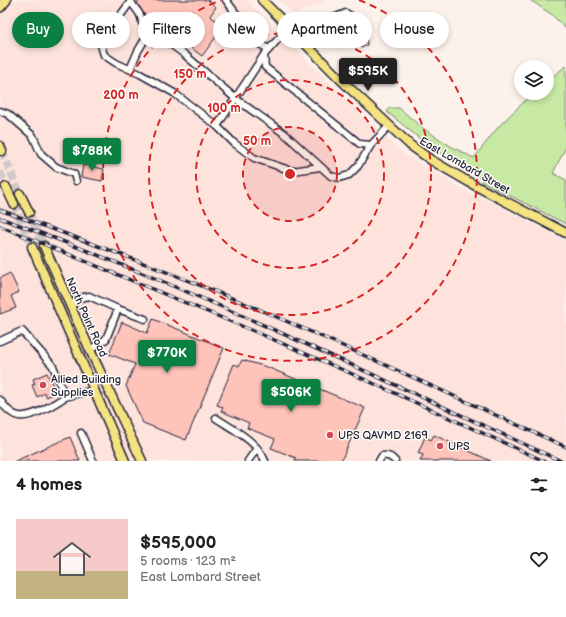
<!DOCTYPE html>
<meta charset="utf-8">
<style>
body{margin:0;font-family:"Balsamiq Sans",sans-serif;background:#f6f6f6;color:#202124;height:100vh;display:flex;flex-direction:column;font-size:15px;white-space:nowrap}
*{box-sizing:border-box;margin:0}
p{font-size:13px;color:#757577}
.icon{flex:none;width:22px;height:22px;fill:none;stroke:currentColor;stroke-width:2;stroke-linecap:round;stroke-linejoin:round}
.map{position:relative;height:461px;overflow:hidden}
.panel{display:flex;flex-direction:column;background:#fff;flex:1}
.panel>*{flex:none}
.top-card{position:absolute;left:12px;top:12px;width:542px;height:36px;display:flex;gap:8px}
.tools{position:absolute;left:514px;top:60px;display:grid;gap:8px}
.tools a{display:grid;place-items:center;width:40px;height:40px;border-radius:50%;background:#fff;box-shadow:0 2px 6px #0003;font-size:20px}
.price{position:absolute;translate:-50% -34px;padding:0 9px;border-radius:4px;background:#0b8043;color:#fff;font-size:13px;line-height:26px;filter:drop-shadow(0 1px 2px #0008)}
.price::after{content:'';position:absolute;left:50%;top:24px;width:12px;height:9px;margin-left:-6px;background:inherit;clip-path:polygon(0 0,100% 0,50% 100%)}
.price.on{background:#222;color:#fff}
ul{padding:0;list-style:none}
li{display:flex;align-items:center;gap:12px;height:100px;padding:0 16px}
li span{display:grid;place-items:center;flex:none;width:112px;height:80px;border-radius:0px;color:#555}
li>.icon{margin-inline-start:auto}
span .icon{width:48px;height:48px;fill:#fffc;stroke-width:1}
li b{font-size:17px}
h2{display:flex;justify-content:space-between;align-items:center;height:48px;padding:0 16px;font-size:17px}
.chip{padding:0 14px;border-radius:18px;background:#fff;box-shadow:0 2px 6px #0003;font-size:14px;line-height:36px}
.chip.on{background:#0b8043;color:#fff}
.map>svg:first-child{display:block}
.built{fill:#fde3dc}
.green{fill:#c7e9a3;stroke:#74866f}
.building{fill:#fec3b9;stroke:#22223b}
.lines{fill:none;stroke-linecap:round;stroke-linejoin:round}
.major-tunnel{stroke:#d1c8c8;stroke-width:8;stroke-dasharray:8 4;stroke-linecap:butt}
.minor-casing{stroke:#22223b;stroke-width:9}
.major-casing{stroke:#22223b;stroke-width:11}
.highway-casing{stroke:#22223b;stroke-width:12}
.minor{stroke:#fdfcf7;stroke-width:6}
.major{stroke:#f5e381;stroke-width:8}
.highway{stroke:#f5e381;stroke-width:9}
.rail-casing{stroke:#22223b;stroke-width:3.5}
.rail{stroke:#fdfcf7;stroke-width:2;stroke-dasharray:6;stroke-linecap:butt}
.ring{fill:none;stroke:#d62828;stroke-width:2;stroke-dasharray:7 5}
.poi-dot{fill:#d1495b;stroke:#fdfcf7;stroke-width:1.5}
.labels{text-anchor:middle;stroke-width:3;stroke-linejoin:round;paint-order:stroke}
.street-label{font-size:11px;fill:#22223b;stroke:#fdfcf7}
.poi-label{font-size:11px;fill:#22223b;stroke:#fdfcf7;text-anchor:start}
.centre{fill:#d62828;stroke:#fdfcf7;stroke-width:2}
.ring-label{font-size:12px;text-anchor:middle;font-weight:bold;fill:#d62828;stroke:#fdfcf7;stroke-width:3;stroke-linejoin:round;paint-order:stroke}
</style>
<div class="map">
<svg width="566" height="461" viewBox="0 0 566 461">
<rect width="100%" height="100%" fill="#fdf1eb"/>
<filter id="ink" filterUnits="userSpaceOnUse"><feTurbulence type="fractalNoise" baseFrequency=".025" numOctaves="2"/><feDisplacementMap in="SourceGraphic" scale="8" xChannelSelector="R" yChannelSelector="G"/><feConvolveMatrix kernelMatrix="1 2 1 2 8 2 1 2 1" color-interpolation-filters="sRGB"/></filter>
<g filter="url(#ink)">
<g class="built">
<path d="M0 0H247L383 136 403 153 417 162 469 193 494 203 566 241V461H0Z"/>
<path d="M279 0H330L294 14Z"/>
</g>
<g class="green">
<path d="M530 0H566V29L551 14Z"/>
<path d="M566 66V147L553 173 566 180V224L481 181 482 179 430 147 387 112 389 108H399L424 129 452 147 474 158 499 126 533 93H547V81Z"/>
</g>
<g class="building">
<path d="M139 0H208L216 7 210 16 224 26 202 56 144 14 137 3Z"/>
<path d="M356 31H366L367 45 361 48 359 42H357Z"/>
<path d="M87 163 95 164 94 167 104 169 102 181 81 177 83 165 87 166Z"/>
<path d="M10 273 19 292 11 296 16 308 0 314V278Z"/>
<path d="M153 319 224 348 186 440 143 423 126 386 135 364 109 354 122 322 147 333Z"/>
<path d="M242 360 267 367 365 408 341 461H295L296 458 271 448 275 439 247 428 249 423 221 411 223 407 217 405 234 364 239 366Z"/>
<path d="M47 373 55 390 52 391 54 394 46 397 45 393 37 397 32 385 35 384 33 379Z"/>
<path d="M434 435 491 461H420L423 455 418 453 425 437 431 440Z"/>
<path d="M70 437 80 461H15Z"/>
</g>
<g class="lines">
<g class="major-tunnel">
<path d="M2 151 20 194"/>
<path d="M0 172 6 187"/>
<path d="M14 204 32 247"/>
<path d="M29 212 44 246"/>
</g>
<g class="minor-casing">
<g id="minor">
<path d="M131 0C132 8 142 11 142 23L184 54 236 99 285 134 331 176 339 178 349 175 358 166 371 145 389 126"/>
<path d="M226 0 259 44 269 49"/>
<path d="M131 1 109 31 101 45 104 55 116 63 140 74 174 93 217 126"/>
<path d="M289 27 264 55 265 67 360 144 371 145"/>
<path d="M295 34 346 13 351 16"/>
<path d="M264 55 217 126 234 143 254 158 292 171 320 167"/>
<path d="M130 69 138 51 151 29"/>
<path d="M0 111 8 114 33 136 41 154 56 167 74 174 76 181"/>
<path d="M70 306 80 298 89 296 118 309 106 339 90 350"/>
<path d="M118 309 145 319"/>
<path d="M0 341 22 331 53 366 65 397 94 390"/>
<path d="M0 400C4 406 11 415 19 416 33 418 54 404 65 397"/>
<path d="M216 418C234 430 257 441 265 461"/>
<path d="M81 433 93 461"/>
<path d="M248 461 257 448"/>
<path d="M379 461 382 456C387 455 391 456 395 461"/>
</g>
</g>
<g class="major-casing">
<g id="major">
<path d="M262 0 341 80 410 145 431 160 474 185 566 233"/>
<path d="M0 146 2 151"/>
<path d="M6 187 14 204"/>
<path d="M20 194 29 212"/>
<path d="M44 246 90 350 142 461"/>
<path d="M32 247 125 461"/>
</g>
</g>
<g class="highway-casing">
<path id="highway" d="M0 7 6 0"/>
</g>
<use href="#minor" class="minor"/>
<use href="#major" class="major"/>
<use href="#highway" class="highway"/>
<g class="rail-casing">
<g id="rail">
<path d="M0 210C89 242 178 275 265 312 366 355 466 402 566 447"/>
<path d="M0 218C192 287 376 377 561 461"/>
<path d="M0 226 256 332 366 380 544 461"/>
</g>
</g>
<use href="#rail" class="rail"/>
</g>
</g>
<circle cx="290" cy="174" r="47" fill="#d62828" fill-opacity=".12"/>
<g class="ring">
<circle cx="290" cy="174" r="47"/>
<circle cx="290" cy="174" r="94"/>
<circle cx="290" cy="174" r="141"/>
<path d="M359 0A187 187 0 1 1 221 0"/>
</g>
<g class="poi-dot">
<circle cx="43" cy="385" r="4"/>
<circle cx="330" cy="435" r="4"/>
<circle cx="440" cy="446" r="4"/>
</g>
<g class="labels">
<g class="street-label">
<text transform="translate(465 165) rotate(30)" y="4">East Lombard Street</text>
<text transform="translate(87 317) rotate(66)" y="4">North Point Road</text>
</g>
<g class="poi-label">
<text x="51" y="383">Allied Building<tspan x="51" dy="13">Supplies</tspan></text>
<text x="338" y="439">UPS QAVMD 2169</text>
<text x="448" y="450">UPS</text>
</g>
</g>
<circle cx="290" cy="174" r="6" class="centre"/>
<g class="ring-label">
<text x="190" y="78">150 m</text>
<text x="121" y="99">200 m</text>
<text x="224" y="112">100 m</text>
<text x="257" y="145">50 m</text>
</g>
</svg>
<div class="tools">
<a><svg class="icon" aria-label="layers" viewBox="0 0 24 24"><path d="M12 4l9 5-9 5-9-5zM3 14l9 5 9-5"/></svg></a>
</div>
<b class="price on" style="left:368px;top:92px">$595K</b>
<b class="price" style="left:92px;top:172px">$788K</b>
<b class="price" style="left:167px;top:374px">$770K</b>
<b class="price" style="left:291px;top:413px">$506K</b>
<div class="top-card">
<a class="chip on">Buy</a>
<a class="chip">Rent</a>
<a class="chip">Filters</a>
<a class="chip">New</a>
<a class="chip">Apartment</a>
<a class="chip">House</a>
</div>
</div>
<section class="panel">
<h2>4 homes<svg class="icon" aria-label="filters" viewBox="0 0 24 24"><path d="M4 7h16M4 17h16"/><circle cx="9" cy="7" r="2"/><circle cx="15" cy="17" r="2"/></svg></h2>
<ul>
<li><span style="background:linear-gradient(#f6c9c9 65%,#c2b280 0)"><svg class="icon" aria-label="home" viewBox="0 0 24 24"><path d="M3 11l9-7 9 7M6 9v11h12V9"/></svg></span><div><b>$595,000</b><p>5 rooms · 123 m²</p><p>East Lombard Street</p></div><svg class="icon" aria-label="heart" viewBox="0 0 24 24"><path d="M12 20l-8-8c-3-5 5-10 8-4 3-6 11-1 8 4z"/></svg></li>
</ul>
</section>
